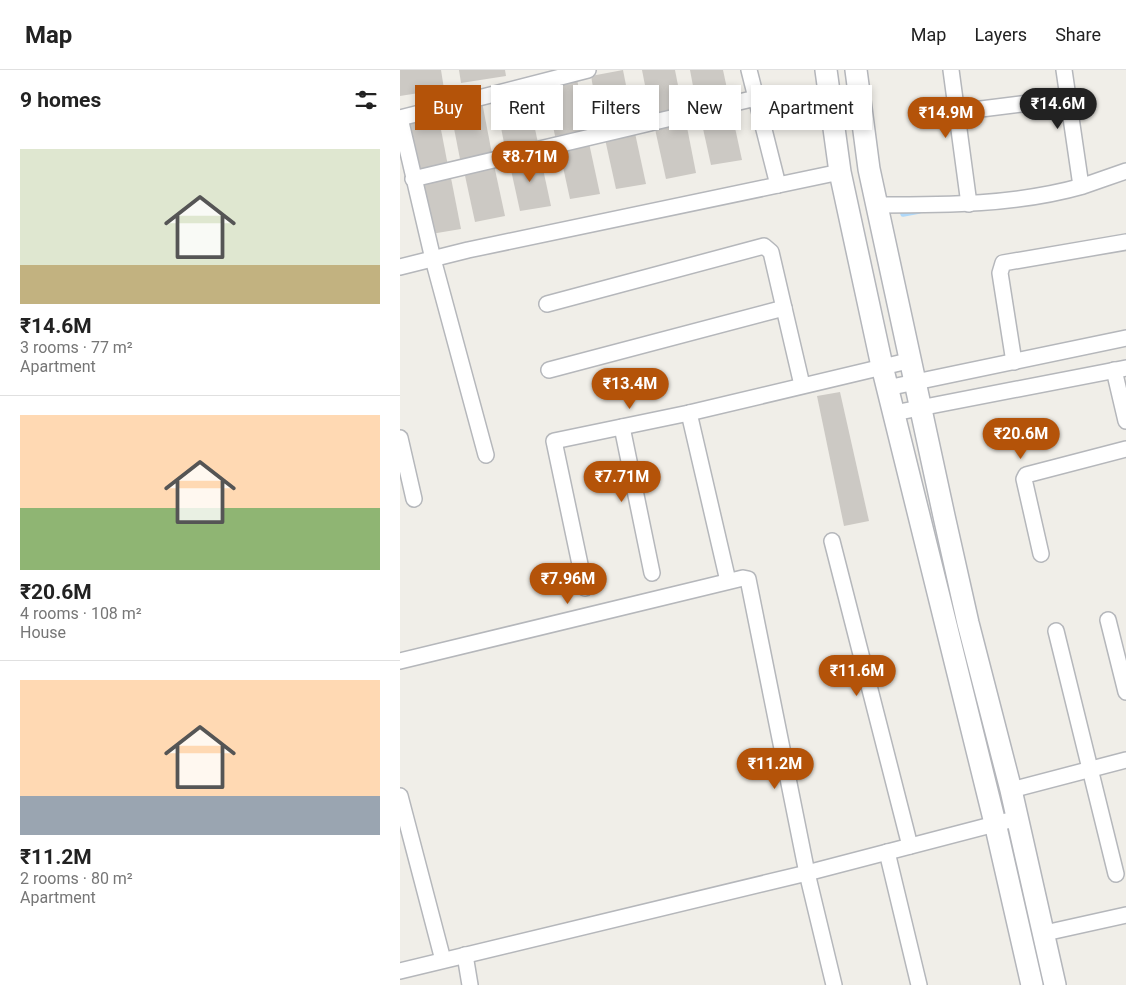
<!DOCTYPE html>
<meta charset="utf-8">
<style>
body{margin:0;font-family:Roboto,sans-serif;background:#f6f6f6;color:#222;height:100vh;display:flex;flex-direction:column;font-size:19px;white-space:nowrap}
*{box-sizing:border-box;margin:0}
p{font-size:16px;color:#767676}
.icon{flex:none;width:28px;height:28px;fill:none;stroke:currentColor;stroke-width:2;stroke-linecap:round;stroke-linejoin:round}
.map{position:relative;flex:1;overflow:hidden}
.details{display:flex;flex-direction:column;background:#fff;width:400px}
.details>*{flex:none}
.banner{position:absolute;left:15px;top:15px;width:475px;height:45px;display:flex;gap:10px}
.price{position:absolute;translate:-50% -42px;padding:0 11px;border-radius:18px;background:#b45309;color:#fff;font-size:16px;line-height:32px;filter:drop-shadow(0 1px 2px #0008)}
.price::after{content:'';position:absolute;left:50%;top:30px;width:15px;height:11px;margin-left:-8px;background:inherit;clip-path:polygon(0 0,100% 0,50% 100%)}
.price.active{background:#222;color:#fff}
ul{padding:0;list-style:none}
li{display:grid;align-content:center;gap:10px;height:265px;padding:0 20px}
li+li{border-top:1px solid #e0e0e0}
li span{display:grid;place-items:center;height:155px;border-radius:0px;color:#555}
li>.icon{margin-inline-start:auto}
span .icon{width:90px;height:90px;fill:#fffc;stroke-width:1}
li b{font-size:21px}
h2{display:flex;justify-content:space-between;align-items:center;height:60px;padding:0 20px;font-size:21px}
.chip{padding:0 18px;border-radius:0px;background:#fff;box-shadow:0 2px 8px #0003;font-size:18px;line-height:45px}
.chip.active{background:#b45309;color:#fff}
header{display:flex;align-items:center;gap:30px;box-sizing:border-box;height:70px;padding:0 25px;background:#fff;border-bottom:1px solid #e0e0e0}
header strong{font-size:24px}
nav{display:flex;gap:28px;margin-inline-start:auto;font-size:18px}
main{display:flex;flex:1;min-height:0}
.map>svg:first-child{display:block}
.lines{fill:none;stroke-linecap:round;stroke-linejoin:round}
.stream{stroke:#afd8f9;stroke-width:5.5}
.building{fill:#ccc9c4}
.street-casing{stroke:#b5b7bb;stroke-width:18}
.secondary-casing{stroke:#b4b6bb;stroke-width:24}
.street{stroke:#fff;stroke-width:15}
.secondary{stroke:#fff;stroke-width:21}
</style>
<header>
<strong>Map</strong>
<nav><a>Map</a><a>Layers</a><a>Share</a></nav>
</header>
<main>
<section class="details">
<h2>9 homes<svg class="icon" aria-label="filters" viewBox="0 0 24 24"><path d="M4 7h16M4 17h16"/><circle cx="9" cy="7" r="2"/><circle cx="15" cy="17" r="2"/></svg></h2>
<ul>
<li><span style="background:linear-gradient(#dfe7d0 75%,#c2b280 0)"><svg class="icon" aria-label="home" viewBox="0 0 24 24"><path d="M3 11l9-7 9 7M6 9v11h12V9"/></svg></span><div><b>₹14.6M</b><p>3 rooms · 77 m²</p><p>Apartment</p></div></li>
<li><span style="background:linear-gradient(#ffd9b3 60%,#8fb573 0)"><svg class="icon" aria-label="home" viewBox="0 0 24 24"><path d="M3 11l9-7 9 7M6 9v11h12V9"/></svg></span><div><b>₹20.6M</b><p>4 rooms · 108 m²</p><p>House</p></div></li>
<li><span style="background:linear-gradient(#ffd9b3 75%,#9aa5b1 0)"><svg class="icon" aria-label="home" viewBox="0 0 24 24"><path d="M3 11l9-7 9 7M6 9v11h12V9"/></svg></span><div><b>₹11.2M</b><p>2 rooms · 80 m²</p><p>Apartment</p></div></li>
</ul>
</section>
<div class="map">
<svg width="726" height="915" viewBox="0 0 726 915">
<rect width="100%" height="100%" fill="#f0eee8"/>
<g class="lines">
<path class="stream" d="M503 144 519 141"/>
</g>
<g class="building">
<path d="M0 0H41L44 19 0 26Z"/>
<path d="M59 0H105L106 6 61 13Z"/>
<path d="M223 0 233 51 200 56 191 6Z"/>
<path d="M242 0H275L283 41 251 46Z"/>
<path d="M290 0H323L329 28 296 32Z"/>
<path d="M177 9 187 61 155 66 145 16Z"/>
<path d="M127 21 138 73 105 78 95 27Z"/>
<path d="M82 32 92 84 60 89 50 38Z"/>
<path d="M331 39 342 90 311 95 300 45Z"/>
<path d="M38 44 48 96 16 101 6 51Z"/>
<path d="M286 52 296 103 266 109 255 59Z"/>
<path d="M235 63 246 114 216 119 205 69Z"/>
<path d="M189 73 200 124 170 129 159 79Z"/>
<path d="M140 85 151 136 120 141 109 91Z"/>
<path d="M94 95 105 146 75 152 64 101Z"/>
<path d="M51 108 61 159 31 164 20 114Z"/>
<path d="M440 322 469 451 444 456 417 326Z"/>
</g>
<g class="lines">
<g class="street-casing">
<g id="street">
<path d="M349 0 378 115"/>
<path d="M551 0 569 134"/>
<path d="M664 0 681 116"/>
<path d="M557 42 669 28"/>
<path d="M0 48 33 189 86 385"/>
<path d="M0 48 188 0"/>
<path d="M13 109 356 28"/>
<path d="M477 135C546 135 616 135 683 116 697 111 712 106 726 101"/>
<path d="M0 197 68 180 440 102"/>
<path d="M147 234 364 176 371 182 384 238"/>
<path d="M614 292 600 203 603 193 726 172"/>
<path d="M149 300 384 238 402 315"/>
<path d="M714 300 726 351"/>
<path d="M487 318 726 268"/>
<path d="M289 343 328 511"/>
<path d="M494 343 726 298"/>
<path d="M222 357 252 503"/>
<path d="M0 368 14 429"/>
<path d="M432 471 510 776"/>
<path d="M641 484 624 409 626 405 726 379"/>
<path d="M185 518 154 371 289 343 512 290"/>
<path d="M708 550 726 622"/>
<path d="M656 561 716 804"/>
<path d="M0 591 343 508 348 509 407 803 434 915"/>
<path d="M611 720 726 690"/>
<path d="M0 726 43 890"/>
<path d="M487 782 519 915"/>
<path d="M645 863 726 845"/>
<path d="M65 885 70 915"/>
<path d="M0 901 407 803 618 748"/>
</g>
</g>
<g class="secondary-casing">
<g id="secondary">
<path d="M426 0 440 102 482 296 595 753 632 915"/>
<path d="M456 0 469 99 544 446 568 553 611 720 655 915"/>
</g>
</g>
<use href="#street" class="street"/>
<use href="#secondary" class="secondary"/>
</g>
</svg>
<b class="price active" style="left:658px;top:60px">₹14.6M</b>
<b class="price" style="left:546px;top:69px">₹14.9M</b>
<b class="price" style="left:130px;top:113px">₹8.71M</b>
<b class="price" style="left:230px;top:340px">₹13.4M</b>
<b class="price" style="left:621px;top:390px">₹20.6M</b>
<b class="price" style="left:222px;top:433px">₹7.71M</b>
<b class="price" style="left:168px;top:535px">₹7.96M</b>
<b class="price" style="left:457px;top:627px">₹11.6M</b>
<b class="price" style="left:375px;top:720px">₹11.2M</b>
<div class="banner">
<a class="chip active">Buy</a>
<a class="chip">Rent</a>
<a class="chip">Filters</a>
<a class="chip">New</a>
<a class="chip">Apartment</a>
</div>
</div>
</main>
